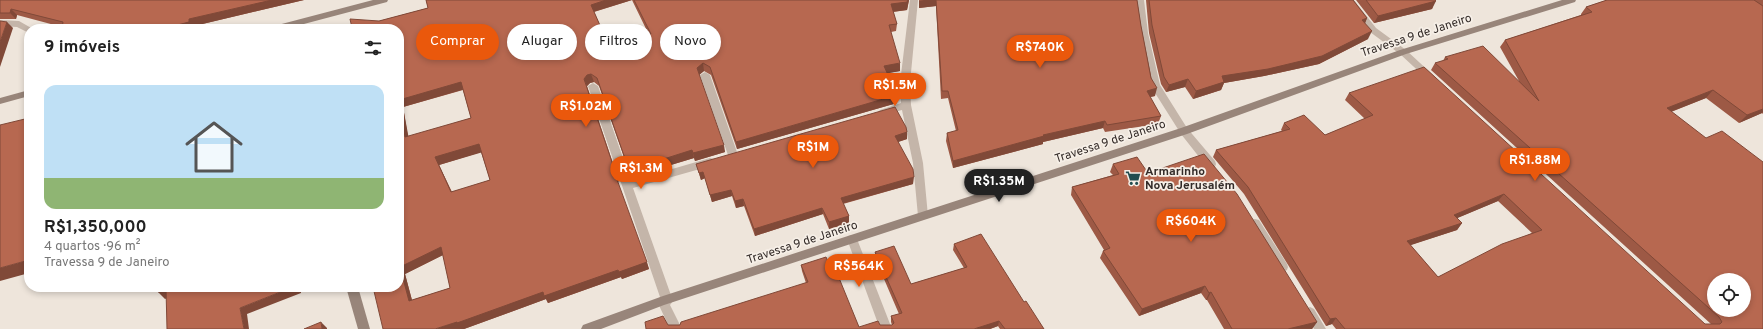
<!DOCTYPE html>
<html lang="pt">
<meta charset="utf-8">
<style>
body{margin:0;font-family:Overpass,sans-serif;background:#f2f2f2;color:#222;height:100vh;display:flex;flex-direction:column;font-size:15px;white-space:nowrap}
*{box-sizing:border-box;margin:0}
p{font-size:13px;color:#767676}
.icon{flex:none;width:22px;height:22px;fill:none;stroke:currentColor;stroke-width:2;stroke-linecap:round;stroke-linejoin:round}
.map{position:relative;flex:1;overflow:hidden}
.sheet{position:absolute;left:24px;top:24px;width:380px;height:268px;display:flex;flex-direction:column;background:#fff;border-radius:16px;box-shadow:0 2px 6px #0003}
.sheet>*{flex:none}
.guide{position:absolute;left:416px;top:24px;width:380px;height:36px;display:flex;gap:8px}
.tools{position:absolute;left:1707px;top:273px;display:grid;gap:8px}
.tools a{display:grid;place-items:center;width:44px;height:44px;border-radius:50%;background:#fff;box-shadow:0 2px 6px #0003;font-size:20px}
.price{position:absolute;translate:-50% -34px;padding:0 9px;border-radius:14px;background:#ea580c;color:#fff;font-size:13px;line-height:26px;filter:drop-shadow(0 1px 2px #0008)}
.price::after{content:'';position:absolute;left:50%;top:24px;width:12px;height:9px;margin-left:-6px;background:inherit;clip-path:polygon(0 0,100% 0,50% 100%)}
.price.on{background:#222;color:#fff}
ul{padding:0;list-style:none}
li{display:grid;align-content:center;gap:8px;height:212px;padding:0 20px}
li+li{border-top:1px solid #e0e0e0}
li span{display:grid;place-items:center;height:124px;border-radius:12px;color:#555}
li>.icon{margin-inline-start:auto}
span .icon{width:72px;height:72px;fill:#fffc;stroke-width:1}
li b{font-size:17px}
h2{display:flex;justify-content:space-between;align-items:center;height:48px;padding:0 20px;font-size:17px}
.pill{padding:0 14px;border-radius:18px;background:#fff;box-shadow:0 2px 6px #0003;font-size:14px;line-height:36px}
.pill.on{background:#ea580c;color:#fff}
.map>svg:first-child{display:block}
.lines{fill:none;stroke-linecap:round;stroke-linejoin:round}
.lane{fill:#c4b5a9;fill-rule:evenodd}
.street{fill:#c4b5a9;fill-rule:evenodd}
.secondary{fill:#98857a;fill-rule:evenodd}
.wall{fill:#9d5945;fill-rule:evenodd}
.shaded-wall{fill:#804938}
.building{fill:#b76850;stroke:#804938;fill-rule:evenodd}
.labels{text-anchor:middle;stroke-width:3.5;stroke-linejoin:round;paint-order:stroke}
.street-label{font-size:12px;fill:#332b28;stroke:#f6efe7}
.poi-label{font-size:12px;font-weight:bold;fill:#332b28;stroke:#f6efe7;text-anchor:start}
</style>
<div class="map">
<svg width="1763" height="329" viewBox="0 0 1763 329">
<rect width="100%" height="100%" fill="#eee5db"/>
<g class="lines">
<path class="lane" d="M0 20 19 21 33 29H29V33L17 27 0 26Z"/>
<g class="street">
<path d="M910 0H918L910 83 911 105 923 163 928 216 927 219H919L918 216 913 163 902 110 883 115 878 112 880 110 901 103 900 83Z"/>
<path d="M1136 0H1144L1148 33 1160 85 1187 128 1215 161 1216 164 1215 167H1207L1181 134 1150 85 1140 33Z"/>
<path d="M1345 0H1354L1376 28 1406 50 1433 75 1435 77 1433 79H1427L1400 54 1370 32Z"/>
<path d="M705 72 710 75 738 155 737 158H729L728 155 700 75Z"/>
<path d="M593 83 598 86 631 181 710 158 714 159 715 162 714 165 633 188 673 301 670 305 682 329H670L657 301 660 297 588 86Z"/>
<path d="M1255 219 1259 220 1287 264 1288 267 1287 270 1283 272 1279 270 1251 226 1250 223 1251 220Z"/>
<path d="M852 235 856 236 857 239 892 329H880L847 239 848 236Z"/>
<path d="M1310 307 1314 309 1326 329H1314L1304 312 1306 309Z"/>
</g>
<g class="secondary">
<path d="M373 0H388L387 2 285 29H270L274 26Z"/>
<path d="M1562 0H1576L1575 2 1406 54 1187 134 664 305 601 329H581L583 325 663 296 1181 128 1400 50Z"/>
<path d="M29 90V96L0 104V98Z"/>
<path d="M346 287H358L370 329H358Z"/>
</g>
</g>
<g class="wall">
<path d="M0 0H304L194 26 193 29 62 27 17 15 16 19H0Z"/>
<path d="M426 0H909L907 10 893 12 897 24 896 31 891 32 900 71 887 73 897 95V103L737 149 711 75 704 71 699 75 725 152 695 161 694 158 631 177 599 86 594 82 590 83 587 86 619 181 617 182 649 269 622 279 621 277 548 303 546 299 464 329H461L374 290 371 292 379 21 428 8ZM632 0 649 35 610 48 594 12ZM463 90 471 118 408 137 403 107ZM481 152 490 180 452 192 439 165ZM443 255 450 288 412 300 405 274Z"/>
<path d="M919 0H1137L1141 26 1155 96 1150 97 1161 116 1158 124 1105 132 1103 128 1043 142V144L953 168 946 141 947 133 956 131 948 98 941 99 936 6 919 8Z"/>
<path d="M1146 0H1353L1367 18 1365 23 1368 39 1319 64 1264 76 1224 83 1221 90 1193 99 1185 87 1166 92 1161 84 1149 33Z"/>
<path d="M1356 0H1435L1432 9 1374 23Z"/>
<path d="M1607 0H1763V114L1762 113 1739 123 1706 98 1671 112 1763 329H1336L1332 324 1326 326 1244 194 1213 157 1216 150 1282 131 1281 130 1284 123 1325 135 1365 119 1345 100 1349 93 1705 324H1711L1431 70 1435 63 1443 61 1445 57 1519 81 1500 47 1505 40 1581 15V14L1586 7ZM1498 201 1532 233 1438 277 1410 245 1457 230 1462 223 1457 218Z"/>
<path d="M907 132V139L898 142 913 184 843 204 849 216V223L829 229 823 214 755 236 744 206 736 208 732 196 712 202 705 178 701 180 696 164Z"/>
<path d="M1113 164 1148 173 1317 322 1312 329H1224L1207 300H1206L1201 293 1139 316 1100 258 1103 251 1104 250 1071 195 1072 187 1113 175 1110 172Z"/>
<path d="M954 244 1024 302 1044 329H1000L998 326 990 329 668 325H680L806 283 802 271 801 265 834 274 859 327 880 325H892L891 322V316L899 314 875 258V252L911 284 964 268 953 250Z"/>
</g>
<g class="shaded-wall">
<path d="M272 0H304L194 26 193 29H162L189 19Z"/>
<path d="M606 0H632L593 12 591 5Z"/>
<path d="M909 0 907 10 891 12V4Z"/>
<path d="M924 0H936V6L919 8V1Z"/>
<path d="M1436 1 1432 9 1374 23 1378 16Z"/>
<path d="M11 9 17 15 16 19 10 13Z"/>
<path d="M1367 18 1364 26 1362 20Z"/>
<path d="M7 22 13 28 0 67V42Z"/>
<path d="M1372 31 1368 39 1319 64 1264 76 1224 83 1221 90 1193 99 1196 91 1222 76Z"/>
<path d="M703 63 704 71 699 75 697 68Z"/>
<path d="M900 63V71L884 74V66Z"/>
<path d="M591 74 594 82 590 83 587 86 584 79 587 75Z"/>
<path d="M1188 79 1185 87 1166 92 1169 85Z"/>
<path d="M461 82 465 89 403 107 410 145 405 137 399 100Z"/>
<path d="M1157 88 1155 96 1145 98 1147 91Z"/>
<path d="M1713 90 1706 98 1660 116 1667 108Z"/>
<path d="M897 95V103L737 149 736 142Z"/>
<path d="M1763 109V112L1762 113 1739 123 1747 115Z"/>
<path d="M1105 121 1103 128 1043 142V144L953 168V161L1043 135Z"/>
<path d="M907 132V139L895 143V136Z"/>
<path d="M479 144 483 152 439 165 455 200 451 192 435 157Z"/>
<path d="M724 145 725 152 695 161 693 153Z"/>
<path d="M692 150 694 158 631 177 629 170Z"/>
<path d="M703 172 705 178 701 180 699 173Z"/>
<path d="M615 174H616L619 181 617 182Z"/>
<path d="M914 177 913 184 841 204V198Z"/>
<path d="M731 190 732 196 712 202 710 195Z"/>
<path d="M1504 194 1498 201 1448 222 1454 215Z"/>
<path d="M743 199 744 206 736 208 735 201Z"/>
<path d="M822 208 823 214 755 236 754 229Z"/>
<path d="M849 216V223L829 229V222Z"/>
<path d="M1462 223 1457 230 1402 248 1407 241Z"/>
<path d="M441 247 445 254 405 274 414 308 409 301 400 267Z"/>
<path d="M29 260V273L0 281V268Z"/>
<path d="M647 262 649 269 622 279 621 277 548 303 546 299 464 329H435L543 292Z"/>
<path d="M1205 286 1201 293 1139 316 1142 309Z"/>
<path d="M293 287H301V293L247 314 249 329H244L240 308Z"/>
<path d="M367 287H375L377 289 371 292Z"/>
<path d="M166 289 173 296 165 299 158 292Z"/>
<path d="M1211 292 1207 300H1206L1209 293Z"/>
<path d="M1336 318 1332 324 1326 326 1330 319Z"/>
<path d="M999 321 998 326 990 329H974Z"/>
<path d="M321 322 327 328V329H322Z"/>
<path d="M1317 322 1312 329H1288Z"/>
</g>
<g class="building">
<path d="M0 0H272L189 19V22L162 29H62L63 22 11 9 10 13H0Z"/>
<path d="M426 0H606L591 5 610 48 651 34 634 0H908L907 2 891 4 897 24 889 25 900 63 884 66 897 95 736 142 710 67 703 63 697 68 724 145 693 153 692 150 629 170 597 78 591 74 587 75 584 79 616 174H615L647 262 619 272 618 270 544 296 543 292 457 323V322L435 329H383L373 287H399V29H348L352 28 350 19 379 21 428 8ZM461 82 471 118 405 137 399 100ZM479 144 490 180 451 192 435 157ZM441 247 450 288 409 301 400 267Z"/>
<path d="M936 0H1137L1141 26 1151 78 1157 88 1147 91 1161 116 1107 125 1105 121 1043 135 1044 136 953 161 947 133 958 130 948 91H942Z"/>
<path d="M1149 0H1353L1367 18 1362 20 1372 31 1322 56 1268 69 1222 76 1224 82 1196 91 1188 79 1169 85 1164 77 1152 25Z"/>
<path d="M1366 0H1435L1436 1 1378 16Z"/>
<path d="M1607 0H1754L1763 6V109L1747 115 1713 90 1667 108 1706 138 1722 131 1763 162V329H1345L1336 318 1330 319 1248 187 1216 150 1290 129 1284 123 1304 115 1325 135 1373 115 1349 93 1424 67 1705 324H1720L1722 322 1719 317 1435 63 1448 59 1445 57 1483 46 1539 101 1505 40 1592 12 1586 7ZM1504 194 1542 230 1502 244 1438 277 1407 241 1462 223 1454 215ZM1714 280H1744V310H1714Z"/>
<path d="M0 21 7 22 0 42Z"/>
<path d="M895 107 906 127 907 132 895 136 913 169 914 177 841 198 849 216 829 222 822 208 754 229 743 199 735 201 731 190 710 195 703 172 699 173 696 164Z"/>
<path d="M29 118V260L0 268V125Z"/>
<path d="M1204 154 1237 194 1317 322 1288 329H1232L1211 292 1209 293 1205 286 1142 309 1103 251 1110 248 1072 187 1119 174 1113 164 1137 157 1148 173Z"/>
<path d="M981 234 1024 302 1026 301 1044 329H1005L999 321 974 329H646L645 322 663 316 668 325H680L681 322 808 282 801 265 826 257 834 274 837 273 859 327 878 321 880 325H892L894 323 891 316 902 313 875 252 894 246 911 284 967 267 954 244Z"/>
<path d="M158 287H293L240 308 244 329H167L166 289 158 292Z"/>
<path d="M321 322 322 329H304Z"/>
</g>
<defs>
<g id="supermarket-bare" transform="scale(1.2)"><path d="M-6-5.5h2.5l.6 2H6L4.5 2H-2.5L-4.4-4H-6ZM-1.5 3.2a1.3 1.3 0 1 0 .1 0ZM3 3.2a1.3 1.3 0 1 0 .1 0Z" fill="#224c4f" stroke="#f6efe7" stroke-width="2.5" paint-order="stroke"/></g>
</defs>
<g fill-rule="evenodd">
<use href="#supermarket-bare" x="1133" y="178"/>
</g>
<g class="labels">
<g class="street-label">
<text transform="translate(1416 35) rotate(-18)" y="4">Travessa 9 de Janeiro</text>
<text transform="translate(1110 141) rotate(-18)" y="4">Travessa 9 de Janeiro</text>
<text transform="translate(802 242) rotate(-18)" y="4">Travessa 9 de Janeiro</text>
</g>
<g class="poi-label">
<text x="1145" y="175">Armarinho<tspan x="1145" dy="14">Nova Jerusalém</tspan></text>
</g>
</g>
</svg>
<div class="tools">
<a><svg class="icon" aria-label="locate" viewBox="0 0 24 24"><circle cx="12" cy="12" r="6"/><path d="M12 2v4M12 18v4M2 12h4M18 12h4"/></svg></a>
</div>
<b class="price" style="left:1040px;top:69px">R$740K</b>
<b class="price" style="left:895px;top:107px">R$1.5M</b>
<b class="price" style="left:586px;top:128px">R$1.02M</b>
<b class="price" style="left:813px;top:169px">R$1M</b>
<b class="price" style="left:1535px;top:182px">R$1.88M</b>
<b class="price" style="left:641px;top:190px">R$1.3M</b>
<b class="price on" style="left:999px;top:203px">R$1.35M</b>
<b class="price" style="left:1191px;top:243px">R$604K</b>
<b class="price" style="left:859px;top:288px">R$564K</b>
<div class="guide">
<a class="pill on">Comprar</a>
<a class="pill">Alugar</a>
<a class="pill">Filtros</a>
<a class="pill">Novo</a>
</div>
<section class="sheet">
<h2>9 imóveis<svg class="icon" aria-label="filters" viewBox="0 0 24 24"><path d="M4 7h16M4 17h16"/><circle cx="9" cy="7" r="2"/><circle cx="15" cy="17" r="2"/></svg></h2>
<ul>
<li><span style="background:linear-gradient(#bfe0f5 75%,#8fb573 0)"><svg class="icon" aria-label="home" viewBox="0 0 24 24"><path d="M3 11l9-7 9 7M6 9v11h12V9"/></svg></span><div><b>R$1,350,000</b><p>4 quartos · 96 m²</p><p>Travessa 9 de Janeiro</p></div></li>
</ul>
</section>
</div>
